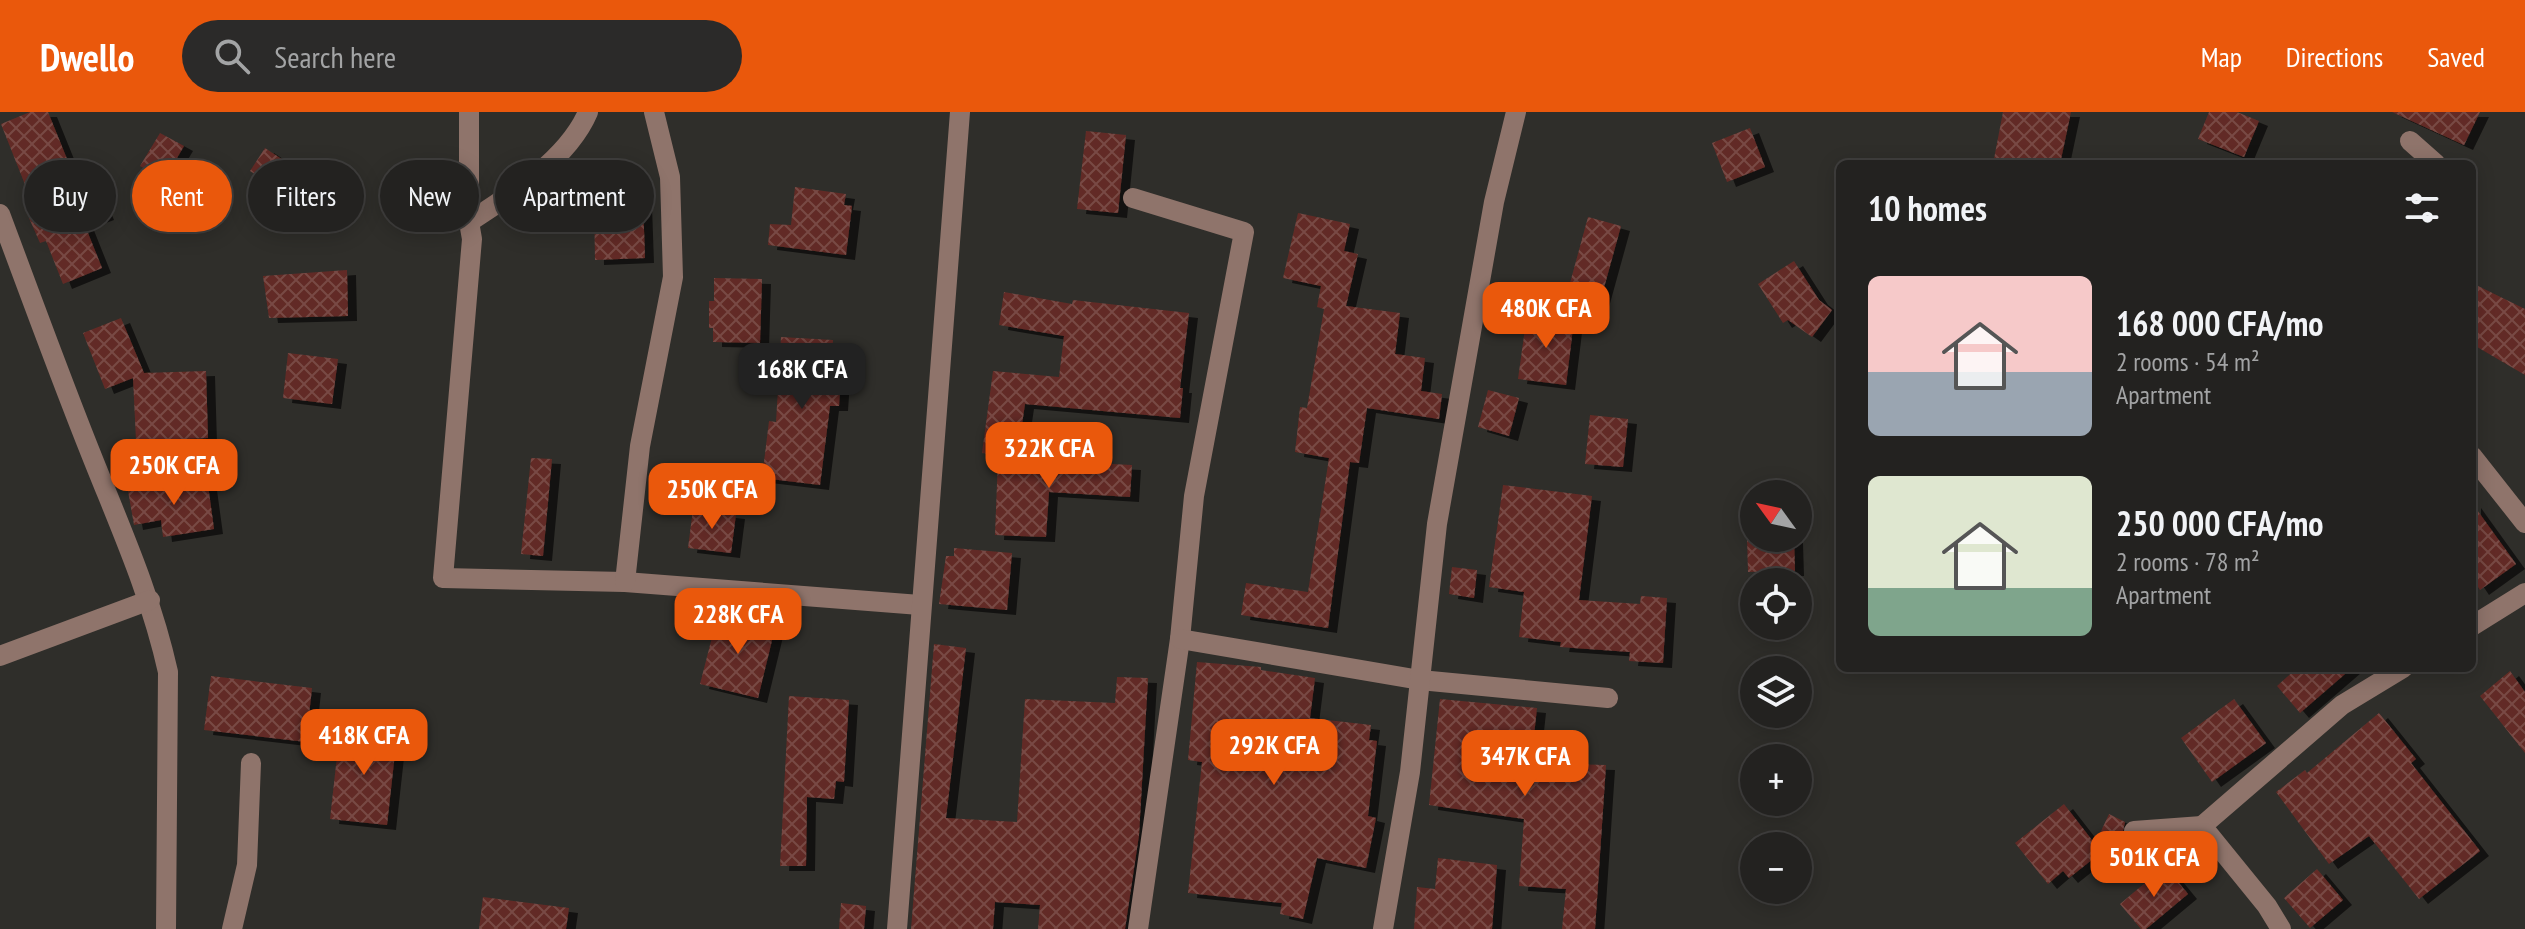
<!DOCTYPE html>
<meta charset="utf-8">
<style>
body{margin:0;font-family:"PT Sans Narrow",sans-serif;background:#2b2a29;color:#f1f3f6;height:100vh;display:flex;flex-direction:column;font-size:30px;white-space:nowrap}
*{box-sizing:border-box;margin:0}
p{font-size:26px;color:#a3a4a5}
.icon{flex:none;width:44px;height:44px;fill:none;stroke:currentColor;stroke-width:2;stroke-linecap:round;stroke-linejoin:round}
.map{position:relative;flex:1;overflow:hidden}
.details{position:absolute;left:1836px;top:48px;width:640px;height:512px;display:flex;flex-direction:column;background:#232220;border-radius:12px;box-shadow:0 4px 20px #0003,0 0 0 2px #403f3e}
.details>*{flex:none}
.banner{position:absolute;left:24px;top:48px;width:760px;height:72px;display:flex;gap:16px}
.needle{width:52px;rotate:303deg}
.controls{position:absolute;left:1740px;top:368px;display:grid;gap:16px}
.controls a{display:grid;place-items:center;width:72px;height:72px;border-radius:50%;background:#232220;box-shadow:0 4px 20px #0003,0 0 0 2px #403f3e;font-size:40px}
.price{position:absolute;translate:-50% -68px;padding:0 18px;border-radius:16px;background:#ea580c;color:#fff;font-size:26px;line-height:52px;filter:drop-shadow(0 2px 4px #0008)}
.price::after{content:'';position:absolute;left:50%;top:48px;width:24px;height:18px;margin-left:-12px;background:inherit;clip-path:polygon(0 0,100% 0,50% 100%)}
.price.selected{background:#222;color:#fff}
ul{padding:0;list-style:none}
li{display:flex;align-items:center;gap:24px;height:200px;padding:0 32px}
li span{display:grid;place-items:center;flex:none;width:224px;height:160px;border-radius:12px;color:#555}
li>.icon{margin-inline-start:auto}
span .icon{width:96px;height:96px;fill:#fffc;stroke-width:1}
li b{font-size:34px}
h2{display:flex;justify-content:space-between;align-items:center;height:96px;padding:0 32px;font-size:34px}
.tag{padding:0 28px;border-radius:36px;background:#232220;box-shadow:0 4px 20px #0003,0 0 0 2px #403f3e;font-size:28px;line-height:72px}
.tag.selected{background:#ea580c;color:#fff}
header{display:flex;align-items:center;gap:48px;box-sizing:border-box;height:112px;padding:0 40px;background:#ea580c;color:#fff}
header strong{font-size:38px}
nav{display:flex;gap:44px;margin-inline-start:auto;font-size:28px}
.search{width:560px;height:72px;background:#2b2a29;display:flex;align-items:center;gap:20px;box-sizing:border-box;padding:0 28px;border-radius:44px;color:#a3a4a5;font-size:30px}
.map>svg:first-child{display:block}
.building{fill:url(#building-cross-hatch);filter:url(#shadow)}
.lines{fill:none;stroke-linecap:round;stroke-linejoin:round}
.minor{stroke:#8f746b;stroke-width:20}
</style>
<header>
<strong>Dwello</strong>
<div class="search"><svg class="icon" aria-label="search" viewBox="0 0 24 24"><circle cx="10" cy="10" r="6"/><path d="M15 15l6 6"/></svg>Search here</div>
<nav><a>Map</a><a>Directions</a><a>Saved</a></nav>
</header>
<div class="map">
<svg width="2525" height="817" viewBox="0 0 2525 817">
<defs>
<pattern id="building-cross-hatch" width="8" height="8" patternUnits="userSpaceOnUse" patternTransform="scale(2)"><rect width="8" height="8" fill="#622b25"/><path d="M0 0l8 8M0 8l8-8" fill="none" stroke="#784944"/></pattern>
<filter id="shadow"><feDropShadow dx="9" dy="5" stdDeviation="0" flood-color="#0009"/></filter>
</defs>
<rect width="100%" height="100%" fill="#2f2e2a"/>
<g class="building">
<path d="M30 0H48L82 84 95 79 105 103 84 111 102 156 63 172 46 129 40 131 29 106 37 103 1 12Z"/>
<path d="M2003 0H2071L2060 52H1993Z"/>
<path d="M2209 0H2237L2259 9 2244 45 2198 27Z"/>
<path d="M2392 0H2480L2464 33Z"/>
<path d="M1750 16 1765 55 1727 70 1712 31Z"/>
<path d="M1086 19 1126 23 1118 101 1077 97Z"/>
<path d="M160 21 184 34 164 68 140 54Z"/>
<path d="M265 36 283 48 269 71 250 59Z"/>
<path d="M795 75 846 82 844 93 852 94 846 143 768 133 770 112 791 113Z"/>
<path d="M643 89 645 146 595 148 594 90Z"/>
<path d="M1298 101 1350 112 1344 139 1358 142 1346 194 1400 201 1395 242 1425 246 1421 279 1442 282 1439 307 1367 296 1359 351 1350 350 1328 516 1241 503 1246 471 1308 480 1329 346 1295 340 1300 295 1307 296 1324 197 1317 195 1321 174 1283 166Z"/>
<path d="M1588 105 1621 114 1597 201 1564 193Z"/>
<path d="M1794 149 1819 188 1832 198 1812 225 1788 208 1783 211 1758 172Z"/>
<path d="M347 158 348 204 269 206 263 164Z"/>
<path d="M714 166 762 167 760 231 713 230V216H709V189H714Z"/>
<path d="M2472 171 2525 197V263L2472 232Z"/>
<path d="M1004 180 1072 192 1073 188 1189 201 1180 276H1183L1180 306 1025 292 1017 346 982 341 993 259 1059 265 1064 224 999 213Z"/>
<path d="M1527 202 1574 208 1566 273 1518 267Z"/>
<path d="M121 206 144 261 206 259 208 326 136 329 133 266 105 277 83 221Z"/>
<path d="M781 225 833 228 831 263 841 264 839 294H830L820 373 762 366 769 309 776 310Z"/>
<path d="M288 241 338 247 332 292 283 286Z"/>
<path d="M1488 278 1519 286 1509 324 1478 315Z"/>
<path d="M1590 303 1628 307 1623 355 1585 352Z"/>
<path d="M531 346 552 347 543 444 521 442Z"/>
<path d="M998 346 1132 353 1130 385 1049 380 1046 425 995 423Z"/>
<path d="M207 366 214 417 163 425 161 408 134 413 128 379Z"/>
<path d="M1503 373 1592 384 1579 488 1640 492 1641 484 1667 486 1663 551 1629 549 1630 540 1560 535 1561 530 1519 525 1524 480 1489 475Z"/>
<path d="M2472 391 2516 452 2480 478 2472 466Z"/>
<path d="M693 397 736 402 731 441 688 436Z"/>
<path d="M1747 426H1794L1795 459 1748 460Z"/>
<path d="M954 436 1012 441 1007 498 939 492 946 444H954Z"/>
<path d="M1452 455 1477 458 1474 486 1449 482Z"/>
<path d="M718 502 775 516 758 586 700 572Z"/>
<path d="M934 532 966 536 946 706 1017 710 1025 587 1115 591 1117 565 1148 566 1139 723 1125 817H1038L1040 793 995 790 993 817H911Z"/>
<path d="M1197 550 1261 555V558L1315 566 1310 606 1371 613 1369 628 1377 629 1368 704 1376 706 1366 756 1317 746 1303 807 1280 802 1282 791 1188 781 1202 650 1188 648Z"/>
<path d="M2297 556H2352L2300 601 2277 574Z"/>
<path d="M2510 559 2525 580V641L2480 584Z"/>
<path d="M211 564 312 576 306 630 204 618Z"/>
<path d="M789 584 849 588 844 670 836 669 834 687 807 685 806 754H780Z"/>
<path d="M1440 587 1537 596 1531 651 1606 653 1595 817H1562L1566 777 1519 774 1524 707 1429 693Z"/>
<path d="M2234 587 2266 631 2212 670 2181 626Z"/>
<path d="M2379 601 2416 647 2411 651 2480 739 2419 787 2369 724 2329 752 2276 680 2305 658 2307 661Z"/>
<path d="M340 617 397 623 387 713 330 707Z"/>
<path d="M2064 692 2095 732 2109 702 2125 710 2122 724 2069 766 2063 759 2048 772 2015 731Z"/>
<path d="M1438 746 1497 753 1492 817H1414L1417 775 1435 777Z"/>
<path d="M2165 754 2188 782 2146 817H2141L2120 792Z"/>
<path d="M2317 757 2343 788 2310 816 2284 786Z"/>
<path d="M483 785 569 796 566 817H479Z"/>
<path d="M841 791 866 794 864 817H839Z"/>
</g>
<g class="lines">
<g class="minor">
<path d="M469 0V110"/>
<path d="M588 0C568 47 511 83 469 110L472 127 443 466 625 470 920 493"/>
<path d="M2410 29 2436 52"/>
<path d="M1133 86 1244 120 1194 384 1180 527 1138 817"/>
<path d="M0 102C30 182 59 262 91 342 120 415 151 483 168 560L166 817"/>
<path d="M2472 344 2525 411"/>
<path d="M625 470 640 334 673 165 670 65 654 0"/>
<path d="M2472 514 2525 481"/>
<path d="M1180 527 1420 568 1608 586"/>
<path d="M0 544 150 488"/>
<path d="M2202 714 2342 593 2403 556"/>
<path d="M2134 719 2202 714 2267 794 2281 817"/>
<path d="M232 817 247 753 251 651"/>
<path d="M897 817 960 0"/>
<path d="M1383 817 1410 660 1437 412 1494 90 1516 0"/>
</g>
</g>
</svg>
<div class="controls">
<a><svg class="needle" viewBox="-14 -14 28 28"><path d="M0-13l5 13h-10z" fill="#e53935"/><path d="M0 13l5-13h-10z" fill="#a3a4a5"/></svg></a>
<a><svg class="icon" aria-label="locate" viewBox="0 0 24 24"><circle cx="12" cy="12" r="6"/><path d="M12 2v4M12 18v4M2 12h4M18 12h4"/></svg></a>
<a><svg class="icon" aria-label="layers" viewBox="0 0 24 24"><path d="M12 4l9 5-9 5-9-5zM3 14l9 5 9-5"/></svg></a>
<a>+</a>
<a>−</a>
</div>
<b class="price" style="left:1546px;top:238px">480K CFA</b>
<b class="price selected" style="left:802px;top:299px">168K CFA</b>
<b class="price" style="left:1049px;top:378px">322K CFA</b>
<b class="price" style="left:174px;top:395px">250K CFA</b>
<b class="price" style="left:712px;top:419px">250K CFA</b>
<b class="price" style="left:738px;top:544px">228K CFA</b>
<b class="price" style="left:364px;top:665px">418K CFA</b>
<b class="price" style="left:1274px;top:675px">292K CFA</b>
<b class="price" style="left:1525px;top:686px">347K CFA</b>
<b class="price" style="left:2154px;top:787px">501K CFA</b>
<div class="banner">
<a class="tag">Buy</a>
<a class="tag selected">Rent</a>
<a class="tag">Filters</a>
<a class="tag">New</a>
<a class="tag">Apartment</a>
</div>
<section class="details">
<h2>10 homes<svg class="icon" aria-label="filters" viewBox="0 0 24 24"><path d="M4 7h16M4 17h16"/><circle cx="9" cy="7" r="2"/><circle cx="15" cy="17" r="2"/></svg></h2>
<ul>
<li><span style="background:linear-gradient(#f6c9c9 60%,#9aa5b1 0)"><svg class="icon" aria-label="home" viewBox="0 0 24 24"><path d="M3 11l9-7 9 7M6 9v11h12V9"/></svg></span><div><b>168 000 CFA/mo</b><p>2 rooms · 54 m²</p><p>Apartment</p></div></li>
<li><span style="background:linear-gradient(#dfe7d0 70%,#7fa58c 0)"><svg class="icon" aria-label="home" viewBox="0 0 24 24"><path d="M3 11l9-7 9 7M6 9v11h12V9"/></svg></span><div><b>250 000 CFA/mo</b><p>2 rooms · 78 m²</p><p>Apartment</p></div></li>
</ul>
</section>
</div>
